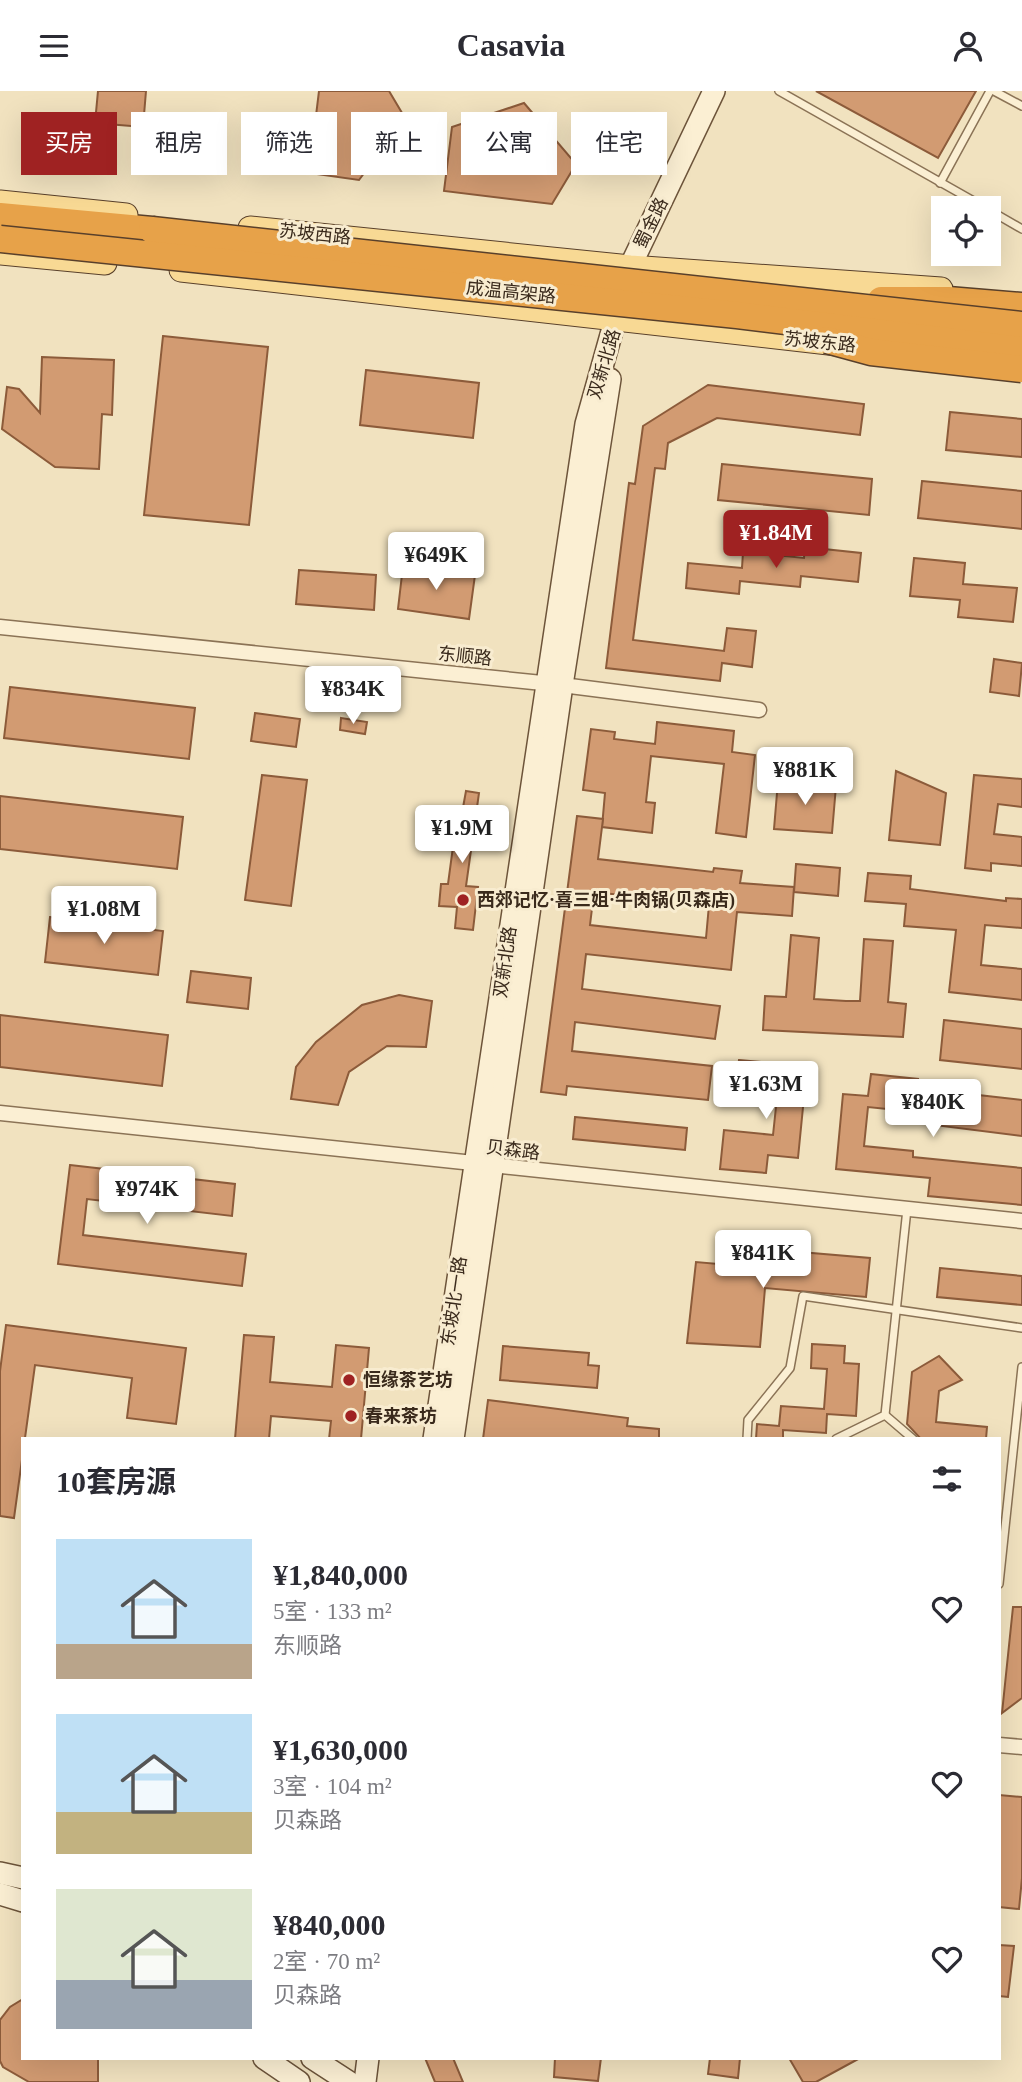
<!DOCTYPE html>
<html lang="zh">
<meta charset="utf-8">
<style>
body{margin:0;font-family:"Times New Roman","Noto Sans SC",serif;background:#f2f2f3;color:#2b2b33;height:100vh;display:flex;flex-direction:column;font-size:26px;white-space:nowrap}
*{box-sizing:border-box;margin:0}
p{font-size:23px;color:#7c7c81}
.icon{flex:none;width:38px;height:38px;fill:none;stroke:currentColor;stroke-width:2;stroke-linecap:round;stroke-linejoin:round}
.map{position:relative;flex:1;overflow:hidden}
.details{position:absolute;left:21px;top:1346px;width:980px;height:623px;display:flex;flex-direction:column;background:#fff;border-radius:0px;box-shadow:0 7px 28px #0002}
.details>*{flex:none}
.guide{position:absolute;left:21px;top:21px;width:980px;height:63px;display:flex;gap:14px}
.fabs{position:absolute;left:931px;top:105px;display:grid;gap:14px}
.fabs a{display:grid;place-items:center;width:70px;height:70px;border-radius:0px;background:#fff;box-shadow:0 7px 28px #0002;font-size:35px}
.price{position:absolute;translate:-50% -60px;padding:0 16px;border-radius:7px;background:#fff;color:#222;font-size:23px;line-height:46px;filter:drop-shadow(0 2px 4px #0008)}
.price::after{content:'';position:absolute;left:50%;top:42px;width:21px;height:16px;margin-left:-10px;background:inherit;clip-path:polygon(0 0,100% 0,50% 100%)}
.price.selected{background:#9f2222;color:#fff}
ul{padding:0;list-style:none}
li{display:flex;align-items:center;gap:21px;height:175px;padding:0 35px}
li span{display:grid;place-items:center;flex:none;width:196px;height:140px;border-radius:0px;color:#555}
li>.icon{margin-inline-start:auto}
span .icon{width:84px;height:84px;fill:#fffc;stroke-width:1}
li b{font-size:30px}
h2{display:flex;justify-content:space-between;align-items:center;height:84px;padding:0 35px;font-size:30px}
.chip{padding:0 24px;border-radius:0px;background:#fff;box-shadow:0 7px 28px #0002;font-size:24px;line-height:63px}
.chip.selected{background:#9f2222;color:#fff}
header{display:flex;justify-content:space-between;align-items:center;height:91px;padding:0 35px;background:#fff;font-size:32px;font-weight:700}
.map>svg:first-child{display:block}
.building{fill:#d29b72;stroke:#8c5b3a;stroke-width:2;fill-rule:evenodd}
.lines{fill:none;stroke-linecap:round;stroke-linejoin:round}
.lane-casing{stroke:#8b7356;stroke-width:10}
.street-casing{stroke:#8b7356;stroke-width:17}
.secondary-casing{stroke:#6d543a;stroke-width:24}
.primary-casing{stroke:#59402b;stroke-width:25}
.highway-casing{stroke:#59402b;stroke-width:29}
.lane{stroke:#fbefd3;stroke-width:7}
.street{stroke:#fbefd3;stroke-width:14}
.secondary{stroke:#fbefd3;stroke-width:21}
.primary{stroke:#f8d994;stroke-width:23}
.highway{stroke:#e7a249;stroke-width:26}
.highway-bridge-casing{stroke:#59402b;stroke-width:29;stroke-linecap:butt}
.highway-bridge{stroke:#e7a249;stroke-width:26}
.poi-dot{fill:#9f2222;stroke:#f8ecd0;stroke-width:2.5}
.labels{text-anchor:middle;stroke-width:6;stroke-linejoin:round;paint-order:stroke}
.street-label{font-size:18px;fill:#3a2a1c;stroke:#f8ecd0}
.poi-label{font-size:18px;font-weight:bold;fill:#3a2a1c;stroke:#f8ecd0;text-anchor:start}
</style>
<header><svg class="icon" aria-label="menu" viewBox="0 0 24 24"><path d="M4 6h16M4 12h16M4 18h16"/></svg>Casavia<svg class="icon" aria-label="person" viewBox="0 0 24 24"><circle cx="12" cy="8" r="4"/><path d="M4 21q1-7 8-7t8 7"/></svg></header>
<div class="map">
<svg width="1022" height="1991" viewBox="0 0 1022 1991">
<rect width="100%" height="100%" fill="#f1e2bf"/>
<g class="building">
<path d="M98 0H146L143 36 95 32Z"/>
<path d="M319 0H389L405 27 359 89 309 82Z"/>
<path d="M816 0H976L938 67Z"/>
<path d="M524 12 576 73 552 113 444 100 452 36Z"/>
<path d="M163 245 268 256 249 434 144 424Z"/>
<path d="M42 266 114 269 112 324 102 323 99 378 55 376 2 338 7 296 19 298 40 322Z"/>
<path d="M366 279 479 292 473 347 360 334Z"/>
<path d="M708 294 864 313 860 344 717 327 668 352 665 378 655 377 633 549 724 560 727 537 756 540 752 576 722 572 720 590 606 577 629 392 635 393 643 335Z"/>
<path d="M950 321 1022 328V366L946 359Z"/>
<path d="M722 373 872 388 869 424 718 409Z"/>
<path d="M922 390 1022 400V438L918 427Z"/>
<path d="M805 456 861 462 858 491 801 485 800 496 740 490 739 503 686 497 688 472 742 477 743 461 804 467Z"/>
<path d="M914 467 965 472 963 493 1017 497 1013 531 958 526 960 509 910 505Z"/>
<path d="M403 475 475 484 469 528 398 518Z"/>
<path d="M299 479 376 484 374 519 296 513Z"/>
<path d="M994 568 1022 572 1019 605 990 601Z"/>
<path d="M10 596 195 617 189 668 4 647Z"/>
<path d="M255 622 300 628 296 656 251 650Z"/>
<path d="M341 627 367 631 365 643 340 639Z"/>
<path d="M657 631 734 640 732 661 755 664 746 746 716 742 724 673 651 665 646 711 655 712 652 742 602 736 605 702 583 699 591 638 615 641 614 648 655 653Z"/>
<path d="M896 680 946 702 940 754 889 749Z"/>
<path d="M262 684 307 689 291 815 245 809Z"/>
<path d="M974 684 1022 688V716L998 713 994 743 1022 746V775L991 772V780L965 777Z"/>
<path d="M778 690 836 695 832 742 774 738Z"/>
<path d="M466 700 479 702 466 795 478 796 473 839 455 837 457 816 439 815 441 793H448L455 741 448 739 451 720 462 722Z"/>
<path d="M0 705 183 726 177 778 0 758Z"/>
<path d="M577 725 603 728 598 768 713 781 714 777 742 780 740 792 794 796 792 825 737 821 731 879 586 863 582 898 720 915 715 948 575 931 572 960 712 975 708 1009 567 995 566 1004 541 1001ZM594 801 709 814 706 847 590 834Z"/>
<path d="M796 773 840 777 838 805 794 801Z"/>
<path d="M868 782 911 785 910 798 1006 810V807L1022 808V837L985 834 981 874 1022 878V909L949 901 956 839 904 835 906 813 865 810Z"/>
<path d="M50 826 163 840 158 884 45 871Z"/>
<path d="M791 844 819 847 814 908 846 910H860L864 848 893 850 888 911 906 913 903 946 763 939 765 905 786 906Z"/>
<path d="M191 880 251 887 248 918 187 911Z"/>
<path d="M399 904 432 910 426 956 387 955 349 981 338 1014 291 1008 296 976 316 951 362 914Z"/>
<path d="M0 924 168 944 162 995 0 976Z"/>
<path d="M944 929 1022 938V978L940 969Z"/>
<path d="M739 969 795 974 792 1004 804 1006 798 1067 768 1064 766 1082 720 1078 724 1039 773 1044 778 997 736 993Z"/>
<path d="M871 983 918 988 917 997 1022 1009V1045L934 1034 936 1023 868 1016 864 1055 913 1060V1066L1022 1077V1114L928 1105 930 1087 836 1078 843 1003 868 1005Z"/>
<path d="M575 1026 687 1037 685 1059 573 1048Z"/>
<path d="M70 1074 235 1093 232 1125 87 1108 83 1144 246 1163 242 1195 58 1173Z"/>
<path d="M742 1156 870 1167 866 1206 765 1197 760 1256 687 1252 696 1171 741 1175Z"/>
<path d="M940 1177 1022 1185V1214L937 1206Z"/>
<path d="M6 1234 186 1257 176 1333 127 1327 132 1287 35 1274 14 1427 0 1425V1280Z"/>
<path d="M244 1244 274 1246 270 1291 332 1296 336 1254 369 1257 361 1348H329L331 1330 271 1325 269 1348H235Z"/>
<path d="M812 1253 845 1255 844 1272 859 1273 856 1325 827 1323 826 1342 783 1339V1348H756L757 1333 779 1335 781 1315 824 1318 827 1278 811 1277Z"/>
<path d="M503 1255 589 1262 588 1274 599 1275 597 1297 500 1289Z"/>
<path d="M939 1265 962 1289 939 1300 936 1331 987 1336 986 1348H921L907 1333 912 1281Z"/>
<path d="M488 1309 628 1327 627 1335 659 1338V1348H483Z"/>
<path d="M1013 1516H1022V1607L1002 1622Z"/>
<path d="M999 1704 1022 1706V1787L1019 1818 999 1816Z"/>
<path d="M999 1854 1014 1855 1008 1906 999 1905Z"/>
<path d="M23 1908V1967H98V1991H29L3 1976 0 1970V1929L10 1916Z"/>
<path d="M425 1967H453L463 1991H435Z"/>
<path d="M555 1967H601L598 1990 554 1986Z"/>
<path d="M710 1967H740L738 1987 708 1983Z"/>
<path d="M789 1967H860L816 1991H803Z"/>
</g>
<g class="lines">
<g class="lane-casing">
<g id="lane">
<path d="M779 0 986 117"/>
<path d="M994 0 1022 15"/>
<path d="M940 92 990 0"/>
<path d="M989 119 1022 138"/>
<path d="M885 1324 913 1348"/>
<path d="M747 1348 748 1329 790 1277 803 1205 1022 1237"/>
<path d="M836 1348 885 1324 907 1118"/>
<path d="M999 1493 1022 1276"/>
</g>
</g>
<g class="street-casing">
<g id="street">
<path d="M0 536 562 594 759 619"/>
<path d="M0 1022 1022 1130"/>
<path d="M999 1654 1022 1656"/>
</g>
</g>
<g class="secondary-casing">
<g id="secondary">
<path d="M434 1348 586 333 630 176 714 0"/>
<path d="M453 1348 562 594 610 288"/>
<path d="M0 1782 23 1787"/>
<path d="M0 1803 23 1810"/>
<path d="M264 1967 299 1991"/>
<path d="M312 1967 349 1991"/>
<path d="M365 1991 368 1967"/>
</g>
</g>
<g class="primary-casing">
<g id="primary">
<path d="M0 111 126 124"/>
<path d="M250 137 630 176 941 198"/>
<path d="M0 162 105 172"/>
<path d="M181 179 846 254"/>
</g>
</g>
<g class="highway-casing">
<g id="highway">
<path d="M0 125 152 139"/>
<path d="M881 209H948L1022 215"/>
</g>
</g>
<use href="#lane" class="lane"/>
<use href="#street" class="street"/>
<use href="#secondary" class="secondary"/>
<use href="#primary" class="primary"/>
<use href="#highway" class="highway"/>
<g class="highway-bridge-casing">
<g id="highway-bridge">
<path d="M152 139 1022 234"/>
<path d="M0 148 737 224 1022 259"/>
<path d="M827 249 871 261 1022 278"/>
</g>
</g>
<use href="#highway-bridge" class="highway-bridge"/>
</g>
<g class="poi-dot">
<circle cx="463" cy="809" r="7"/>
<circle cx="349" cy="1289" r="7"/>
<circle cx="351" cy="1325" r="7"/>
</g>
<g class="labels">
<g class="street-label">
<text transform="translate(651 132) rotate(-64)" y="6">蜀金路</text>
<text transform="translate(315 143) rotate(6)" y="6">苏坡西路</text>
<text transform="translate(511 201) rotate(6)" y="6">成温高架路</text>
<text transform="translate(820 251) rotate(6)" y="6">苏坡东路</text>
<text transform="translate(604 273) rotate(-73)" y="6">双新北路</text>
<text transform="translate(465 565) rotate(6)" y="6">东顺路</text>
<text transform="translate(505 871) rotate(-82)" y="6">双新北路</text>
<text transform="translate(513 1059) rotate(7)" y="6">贝森路</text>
<text transform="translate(454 1210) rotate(-82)" y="6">东坡北一路</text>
</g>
<g class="poi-label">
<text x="477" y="815">西郊记忆·喜三姐·牛肉锅(贝森店)</text>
<text x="363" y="1295">恒缘茶艺坊</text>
<text x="365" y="1331">春来茶坊</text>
</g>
</g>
</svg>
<div class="fabs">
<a><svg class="icon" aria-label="locate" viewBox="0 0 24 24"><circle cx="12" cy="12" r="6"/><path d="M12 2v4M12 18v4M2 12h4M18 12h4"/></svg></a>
</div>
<b class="price selected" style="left:776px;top:479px">¥1.84M</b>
<b class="price" style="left:436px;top:501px">¥649K</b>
<b class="price" style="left:353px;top:635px">¥834K</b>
<b class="price" style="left:805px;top:716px">¥881K</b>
<b class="price" style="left:462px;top:774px">¥1.9M</b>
<b class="price" style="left:104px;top:855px">¥1.08M</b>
<b class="price" style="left:766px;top:1030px">¥1.63M</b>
<b class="price" style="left:933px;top:1048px">¥840K</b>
<b class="price" style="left:147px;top:1135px">¥974K</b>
<b class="price" style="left:763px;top:1199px">¥841K</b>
<div class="guide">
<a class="chip selected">买房</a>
<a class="chip">租房</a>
<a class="chip">筛选</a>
<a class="chip">新上</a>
<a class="chip">公寓</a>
<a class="chip">住宅</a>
</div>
<section class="details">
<h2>10套房源<svg class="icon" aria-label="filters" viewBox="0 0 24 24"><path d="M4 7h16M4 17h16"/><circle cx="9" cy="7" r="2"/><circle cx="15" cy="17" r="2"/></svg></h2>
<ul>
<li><span style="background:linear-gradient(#bfe0f5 75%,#b9a48a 0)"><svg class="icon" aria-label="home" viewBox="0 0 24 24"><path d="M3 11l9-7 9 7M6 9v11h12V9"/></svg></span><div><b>¥1,840,000</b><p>5室 · 133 m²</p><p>东顺路</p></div><svg class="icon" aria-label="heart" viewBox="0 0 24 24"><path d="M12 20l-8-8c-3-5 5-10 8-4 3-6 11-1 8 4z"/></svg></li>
<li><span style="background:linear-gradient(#bfe0f5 70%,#c2b280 0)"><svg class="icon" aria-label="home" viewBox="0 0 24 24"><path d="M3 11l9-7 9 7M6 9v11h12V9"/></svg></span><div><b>¥1,630,000</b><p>3室 · 104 m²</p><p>贝森路</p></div><svg class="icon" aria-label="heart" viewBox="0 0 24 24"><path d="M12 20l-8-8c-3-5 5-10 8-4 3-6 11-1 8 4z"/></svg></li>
<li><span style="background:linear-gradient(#dfe7d0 65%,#9aa5b1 0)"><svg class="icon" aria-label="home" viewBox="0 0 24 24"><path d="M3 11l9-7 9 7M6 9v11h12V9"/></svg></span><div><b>¥840,000</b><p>2室 · 70 m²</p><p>贝森路</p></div><svg class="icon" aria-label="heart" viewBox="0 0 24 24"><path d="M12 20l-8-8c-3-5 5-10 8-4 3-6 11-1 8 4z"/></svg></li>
</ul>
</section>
</div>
